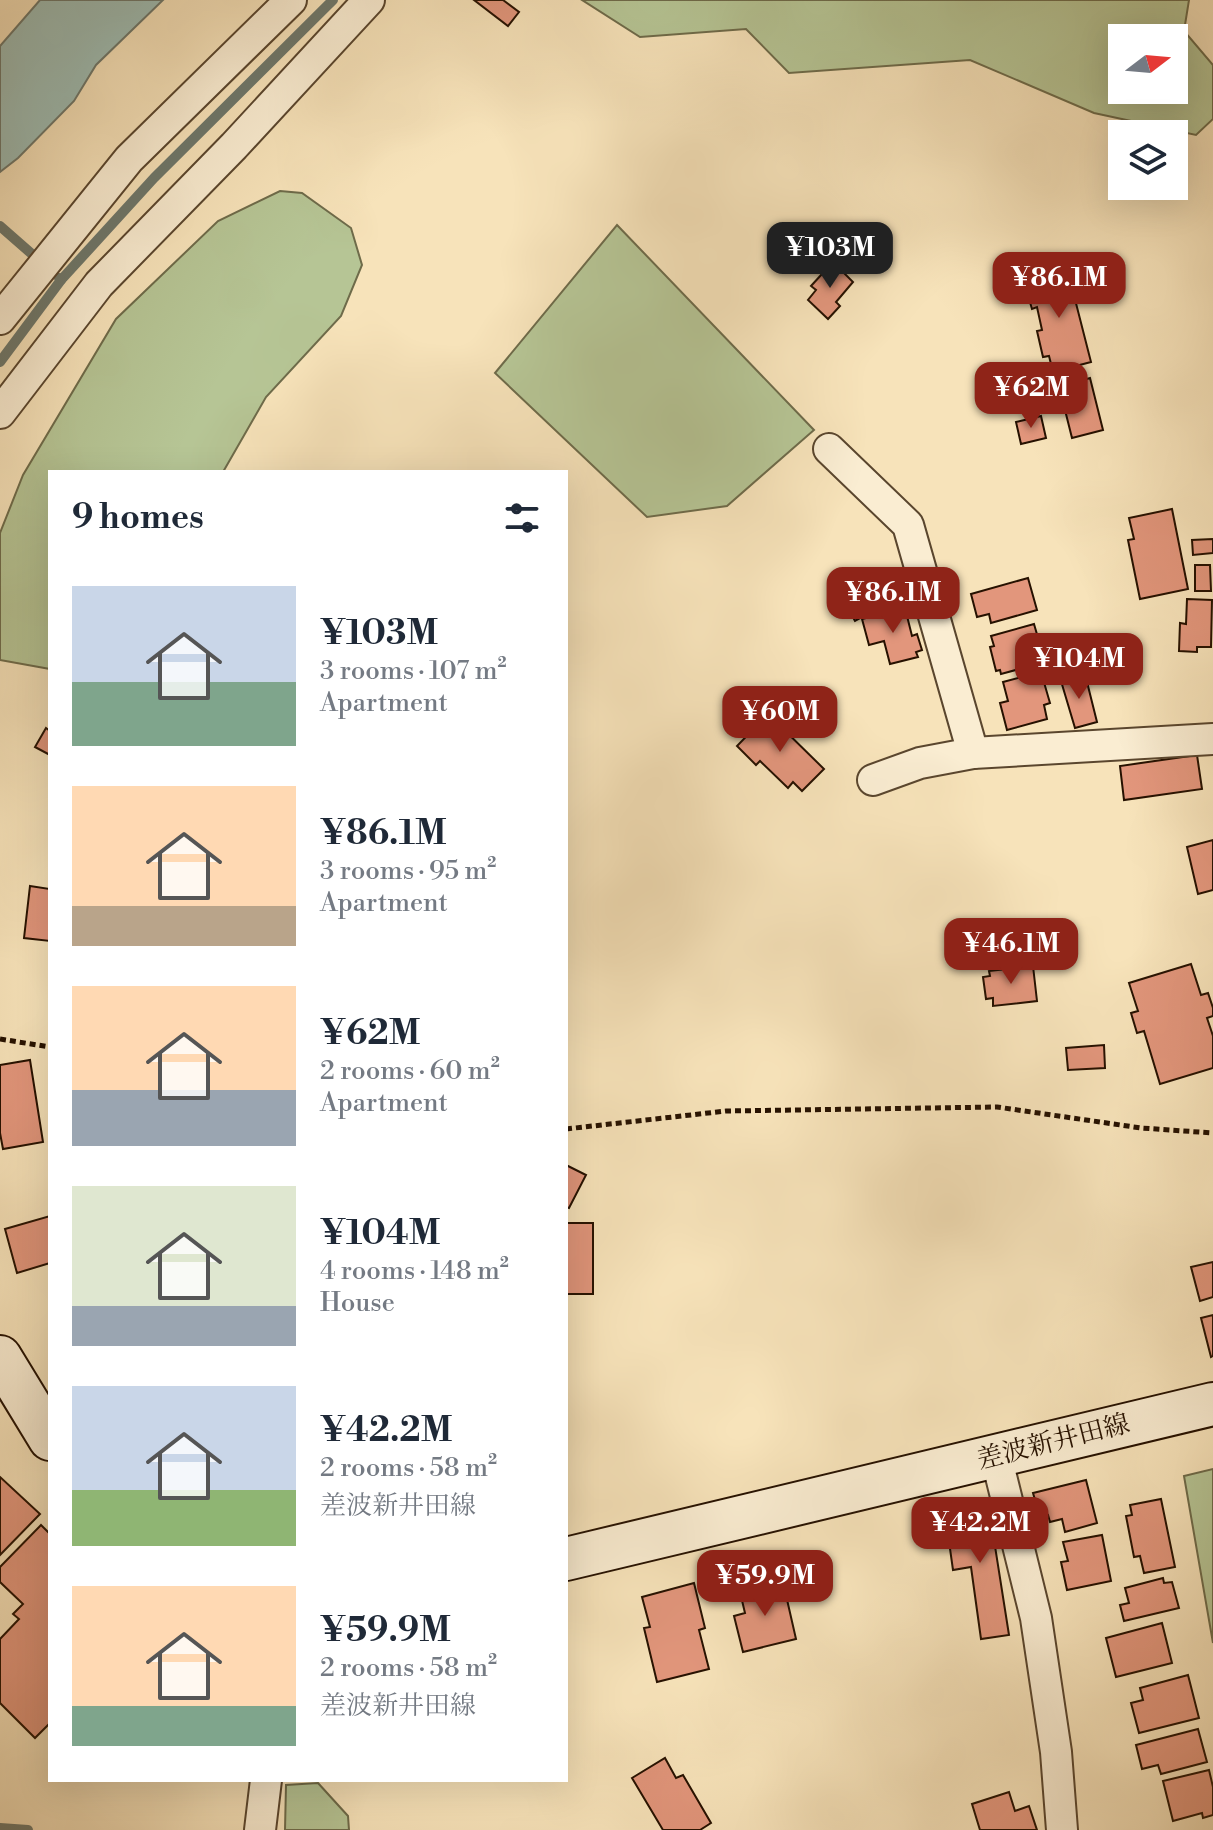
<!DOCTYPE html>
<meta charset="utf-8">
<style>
body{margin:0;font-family:"Libre Bodoni","Noto Serif JP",serif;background:#f2f2f3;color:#1f2937;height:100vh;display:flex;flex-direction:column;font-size:30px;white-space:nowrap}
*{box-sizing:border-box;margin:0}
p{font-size:26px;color:#747a83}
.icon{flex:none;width:44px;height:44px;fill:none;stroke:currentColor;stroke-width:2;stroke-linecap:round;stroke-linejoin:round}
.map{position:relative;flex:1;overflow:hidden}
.drawer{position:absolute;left:48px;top:470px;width:520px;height:1312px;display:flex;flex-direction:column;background:#fff;border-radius:0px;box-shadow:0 8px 32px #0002}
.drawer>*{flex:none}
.needle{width:52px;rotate:74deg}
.fabs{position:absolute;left:1108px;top:24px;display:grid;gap:16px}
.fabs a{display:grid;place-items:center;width:80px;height:80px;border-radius:0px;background:#fff;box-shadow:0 8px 32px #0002;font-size:40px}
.price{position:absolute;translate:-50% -68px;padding:0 18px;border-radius:16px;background:#8f2418;color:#fff;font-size:26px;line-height:52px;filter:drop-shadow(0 2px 4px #0008)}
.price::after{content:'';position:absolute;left:50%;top:48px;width:24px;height:18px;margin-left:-12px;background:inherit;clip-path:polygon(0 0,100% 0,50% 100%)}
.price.current{background:#222;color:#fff}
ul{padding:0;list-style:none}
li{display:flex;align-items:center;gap:24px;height:200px;padding:0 24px}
li span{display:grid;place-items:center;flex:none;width:224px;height:160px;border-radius:0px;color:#555}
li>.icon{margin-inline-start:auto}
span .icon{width:96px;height:96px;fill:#fffc;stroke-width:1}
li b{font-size:34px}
h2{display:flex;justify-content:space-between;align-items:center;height:96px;padding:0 24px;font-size:34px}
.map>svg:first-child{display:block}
.green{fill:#b6c595;stroke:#6e6b4a;stroke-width:2;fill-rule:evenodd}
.water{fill:#9ebdb4;stroke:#6e786c;stroke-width:2}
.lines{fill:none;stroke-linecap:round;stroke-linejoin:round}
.stream{stroke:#6e786c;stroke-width:10}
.building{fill:#e2967c;stroke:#261100;stroke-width:2}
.minor-casing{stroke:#5a462e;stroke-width:34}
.secondary-casing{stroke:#261100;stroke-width:46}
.path{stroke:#261100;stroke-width:5;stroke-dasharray:6 4;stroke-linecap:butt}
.minor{stroke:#faedd2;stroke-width:30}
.secondary{stroke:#faedd2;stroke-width:42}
.labels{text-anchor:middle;stroke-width:8;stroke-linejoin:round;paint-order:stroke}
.street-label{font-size:26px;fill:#261100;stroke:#faedd2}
</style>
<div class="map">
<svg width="1213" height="1830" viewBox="0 0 1213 1830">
<rect width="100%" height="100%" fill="#f7e3ba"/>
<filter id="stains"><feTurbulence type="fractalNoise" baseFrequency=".0025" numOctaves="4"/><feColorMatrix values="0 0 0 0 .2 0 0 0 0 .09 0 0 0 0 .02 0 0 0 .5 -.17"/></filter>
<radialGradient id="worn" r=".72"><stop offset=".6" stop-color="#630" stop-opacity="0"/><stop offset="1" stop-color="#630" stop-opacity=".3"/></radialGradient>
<g class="green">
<path d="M582 0H1189L1184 31 1213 65V119L1196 135 1094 113 970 60 789 73 746 29 640 37ZM1174 38V90H1122V38Z"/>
<path d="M280 191 302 193 351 228 362 265 341 316 266 397 223 472H50V669L0 660V533L23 475 116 319 218 221Z"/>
<path d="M617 225 814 430 727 506 647 517 495 373Z"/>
<path d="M1213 1469V1643L1184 1476Z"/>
<path d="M318 1783 348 1816 349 1830H285L286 1785Z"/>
</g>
<path class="water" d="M40 0H163L96 65 74 101 18 158 0 172V46Z"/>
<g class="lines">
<g class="stream">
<path d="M0 226 41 262"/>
<path d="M61 280 154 178 333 0"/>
<path d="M0 362 61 280 59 278"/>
<path d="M0 1828 28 1830"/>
</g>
</g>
<g class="building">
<path d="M474 0H503L519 12 508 26Z"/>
<path d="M833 262 853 282 836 302 840 306 828 319 808 300 816 290 811 286Z"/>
<path d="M1067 268 1091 362 1053 372 1049 356 1043 357 1037 331 1042 330 1037 307 1032 309 1026 289 1032 288 1029 278Z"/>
<path d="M1090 378 1103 430 1072 438 1065 410 1083 406 1077 382Z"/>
<path d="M1041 416 1046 438 1021 444 1016 422Z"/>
<path d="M1172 509 1188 589 1140 599 1128 540 1134 539 1129 518Z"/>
<path d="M1213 539V553L1193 555 1192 540Z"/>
<path d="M1195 565H1210L1211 591H1195Z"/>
<path d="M869 571 886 604 855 621 848 608 844 610 835 592 839 590 837 586Z"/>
<path d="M1028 578 1037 610 991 623 989 614 977 617 971 594Z"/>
<path d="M1187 599 1212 600 1211 647H1197V652L1179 651 1180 623 1186 624Z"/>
<path d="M905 608 912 636 917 634 922 650 916 652 918 657 890 664 884 641 869 645 862 619Z"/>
<path d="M1034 624 1045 662 1001 674 1000 670 996 671 990 647 994 646 991 636Z"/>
<path d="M1041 672 1050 703 1044 705 1047 719 1007 730 1000 703 1008 701 1003 682Z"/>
<path d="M1085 674 1097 722 1075 728 1061 681Z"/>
<path d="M768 714 824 769 802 791 793 782 788 788 760 761 756 765 737 746Z"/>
<path d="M46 728 50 731V755L35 747Z"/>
<path d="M1197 755 1202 789 1124 800 1120 766Z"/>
<path d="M1213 840V890L1198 894 1187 847Z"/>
<path d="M30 886 50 889V941L24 938Z"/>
<path d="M1191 964 1201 995 1208 993 1213 1008V1016L1207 1018 1213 1036V1068L1160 1084 1144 1031 1137 1033 1131 1013 1138 1011 1129 983Z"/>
<path d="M1033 966 1037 1001 993 1006V998L986 999 983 977 990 976 989 971Z"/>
<path d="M1104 1045 1105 1068 1068 1070 1066 1048Z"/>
<path d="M30 1060 43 1142 3 1149 0 1133V1065Z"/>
<path d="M566 1165 586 1175 569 1208 566 1207Z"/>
<path d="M50 1216V1263L17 1273 5 1229Z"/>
<rect x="566" y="1223" width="27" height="71"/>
<path d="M1213 1262V1297L1200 1301 1191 1267Z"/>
<path d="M1213 1315V1356L1211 1357 1201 1318Z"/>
<path d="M0 1477 40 1514 0 1555Z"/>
<path d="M1086 1480 1097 1523 1065 1532 1062 1519 1050 1522 1048 1515 1040 1517 1033 1493Z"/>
<path d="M1161 1499 1175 1567 1144 1573 1140 1556 1134 1557 1126 1516 1132 1515 1130 1505Z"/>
<path d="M989 1506 992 1527 1001 1526 1003 1539 994 1540 1009 1635 981 1639 971 1567 953 1570 945 1513Z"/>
<path d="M41 1525 50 1534V1723L35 1738 0 1703V1639L19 1619 13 1614 23 1604 0 1582V1567Z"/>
<path d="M1102 1535 1111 1581 1067 1590 1061 1562 1068 1561 1063 1542Z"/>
<path d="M1163 1578 1164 1583 1172 1582 1179 1608 1124 1621 1120 1605 1129 1603 1125 1588Z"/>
<path d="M783 1582 796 1639 743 1652 734 1616 745 1613 740 1592Z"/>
<path d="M694 1583 705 1628 699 1630 709 1669 657 1682 644 1628 650 1627 642 1597Z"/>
<path d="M1162 1623 1172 1663 1116 1677 1106 1638Z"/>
<path d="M1188 1675 1199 1718 1139 1733 1131 1703 1143 1700 1140 1688Z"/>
<path d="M1198 1729 1207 1762 1161 1774 1158 1765 1142 1769 1136 1745Z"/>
<path d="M665 1758 676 1778 683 1775 711 1823 700 1830H663L632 1778Z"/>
<path d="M1209 1770 1213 1787V1815L1203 1818 1202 1813 1173 1821 1163 1781Z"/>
<path d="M1009 1792 1015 1811 1029 1806 1037 1830H980L972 1804Z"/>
</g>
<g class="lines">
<g class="minor-casing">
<g id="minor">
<path d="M0 319 129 159 291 0"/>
<path d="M0 413 99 284 234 146 369 0"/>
<path d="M829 449 908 525 973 753"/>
<path d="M873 780 920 763 973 753 1213 739"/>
<path d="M996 1456 1036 1618 1056 1752 1062 1830"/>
<path d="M260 1830 266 1780"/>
</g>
</g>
<g class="secondary-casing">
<g id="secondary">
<path d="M0 1357 50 1439"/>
<path d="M566 1559 1213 1404"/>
</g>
</g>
<g class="path">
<path d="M0 1039 50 1047"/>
<path d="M566 1129 726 1111 997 1107 1141 1128 1213 1133"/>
</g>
<use href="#minor" class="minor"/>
<use href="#secondary" class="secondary"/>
</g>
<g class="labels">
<g class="street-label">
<text transform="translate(1053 1441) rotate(-14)" y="9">差波新井田線</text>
</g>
</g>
<rect width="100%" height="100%" filter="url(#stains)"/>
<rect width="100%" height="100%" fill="url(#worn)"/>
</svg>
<div class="fabs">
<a><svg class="needle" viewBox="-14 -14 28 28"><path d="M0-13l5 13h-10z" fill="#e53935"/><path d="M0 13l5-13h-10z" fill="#747a83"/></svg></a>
<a><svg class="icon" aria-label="layers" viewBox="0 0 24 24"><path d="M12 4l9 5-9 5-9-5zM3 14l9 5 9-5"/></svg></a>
</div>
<b class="price current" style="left:830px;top:290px">¥103M</b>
<b class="price" style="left:1059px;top:320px">¥86.1M</b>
<b class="price" style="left:1031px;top:430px">¥62M</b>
<b class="price" style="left:893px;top:635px">¥86.1M</b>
<b class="price" style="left:1079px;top:701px">¥104M</b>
<b class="price" style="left:780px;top:754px">¥60M</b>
<b class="price" style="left:1011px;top:986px">¥46.1M</b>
<b class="price" style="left:980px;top:1565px">¥42.2M</b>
<b class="price" style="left:765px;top:1618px">¥59.9M</b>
<section class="drawer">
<h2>9 homes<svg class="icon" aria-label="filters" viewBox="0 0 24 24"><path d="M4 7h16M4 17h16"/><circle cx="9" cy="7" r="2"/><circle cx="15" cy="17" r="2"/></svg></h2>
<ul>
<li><span style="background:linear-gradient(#c9d6e8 60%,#7fa58c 0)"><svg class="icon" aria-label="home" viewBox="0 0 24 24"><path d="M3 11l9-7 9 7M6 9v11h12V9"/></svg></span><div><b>¥103M</b><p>3 rooms · 107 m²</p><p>Apartment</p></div></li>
<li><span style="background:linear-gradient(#ffd9b3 75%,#b9a48a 0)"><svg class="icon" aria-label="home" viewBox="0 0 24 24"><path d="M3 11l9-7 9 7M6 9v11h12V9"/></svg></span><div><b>¥86.1M</b><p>3 rooms · 95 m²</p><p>Apartment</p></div></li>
<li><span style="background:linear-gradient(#ffd9b3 65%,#9aa5b1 0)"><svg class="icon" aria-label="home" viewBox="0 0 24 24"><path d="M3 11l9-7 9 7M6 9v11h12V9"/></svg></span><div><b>¥62M</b><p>2 rooms · 60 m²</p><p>Apartment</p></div></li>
<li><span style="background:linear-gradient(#dfe7d0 75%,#9aa5b1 0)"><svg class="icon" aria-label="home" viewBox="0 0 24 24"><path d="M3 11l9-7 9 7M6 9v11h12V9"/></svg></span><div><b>¥104M</b><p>4 rooms · 148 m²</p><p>House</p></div></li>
<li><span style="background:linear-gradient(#c9d6e8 65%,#8fb573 0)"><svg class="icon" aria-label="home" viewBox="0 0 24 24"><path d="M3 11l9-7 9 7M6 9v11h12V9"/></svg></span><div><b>¥42.2M</b><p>2 rooms · 58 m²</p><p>差波新井田線</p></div></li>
<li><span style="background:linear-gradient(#ffd9b3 75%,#7fa58c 0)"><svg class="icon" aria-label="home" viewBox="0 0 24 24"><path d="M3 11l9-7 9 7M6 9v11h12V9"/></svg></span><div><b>¥59.9M</b><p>2 rooms · 58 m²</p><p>差波新井田線</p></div></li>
</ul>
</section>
</div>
